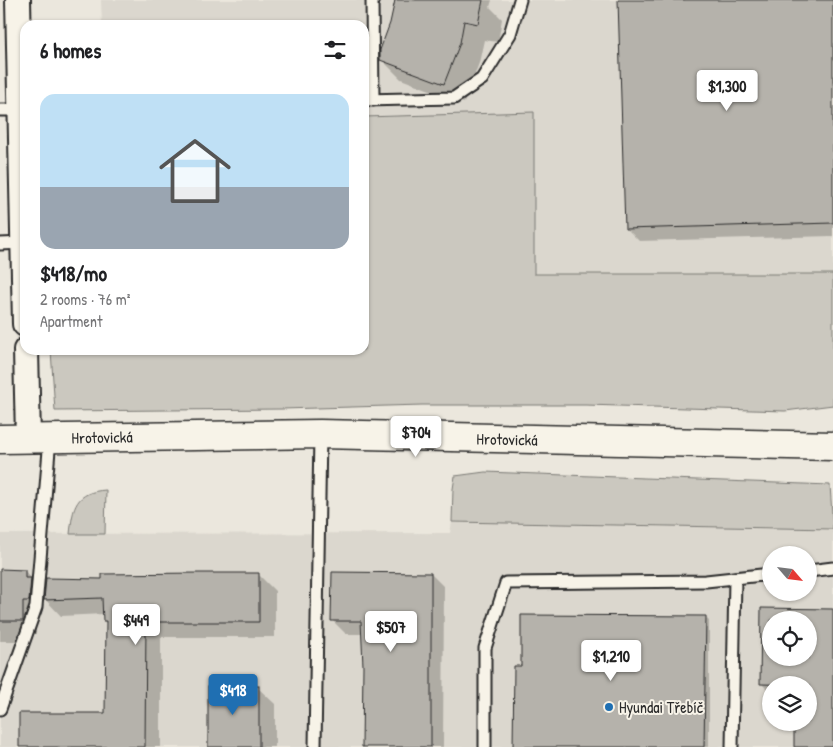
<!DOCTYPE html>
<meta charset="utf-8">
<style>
body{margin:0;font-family:"Patrick Hand",sans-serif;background:#f6f6f6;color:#202124;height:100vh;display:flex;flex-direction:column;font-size:19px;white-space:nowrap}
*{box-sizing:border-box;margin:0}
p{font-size:16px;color:#757577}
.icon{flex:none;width:28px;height:28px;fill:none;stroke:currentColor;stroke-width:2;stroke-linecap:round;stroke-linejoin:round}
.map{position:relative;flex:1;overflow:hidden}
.sheet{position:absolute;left:20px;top:20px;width:349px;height:335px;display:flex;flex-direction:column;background:#fff;border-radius:15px;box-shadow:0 1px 4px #0004}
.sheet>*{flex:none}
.needle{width:32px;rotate:118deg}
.tools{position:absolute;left:762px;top:546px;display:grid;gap:10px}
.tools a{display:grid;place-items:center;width:55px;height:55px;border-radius:50%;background:#fff;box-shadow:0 1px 4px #0004;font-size:25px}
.price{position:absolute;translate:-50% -42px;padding:0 11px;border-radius:5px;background:#fff;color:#222;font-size:16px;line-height:32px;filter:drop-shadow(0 1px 2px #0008)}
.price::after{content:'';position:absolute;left:50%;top:30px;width:15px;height:11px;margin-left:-8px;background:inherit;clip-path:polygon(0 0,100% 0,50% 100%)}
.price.selected{background:#1f6fb2;color:#fff}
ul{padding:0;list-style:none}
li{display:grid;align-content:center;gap:10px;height:265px;padding:0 20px}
li span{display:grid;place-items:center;height:155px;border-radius:15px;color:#555}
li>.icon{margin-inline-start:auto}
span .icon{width:90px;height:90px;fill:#fffc;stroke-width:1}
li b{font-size:21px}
h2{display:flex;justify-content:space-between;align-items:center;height:60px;padding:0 20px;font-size:21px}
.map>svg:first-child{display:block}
.built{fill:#dbd7ce;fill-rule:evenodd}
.green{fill:#cbc8bf;stroke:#7b7a75}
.shadow{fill:#0003;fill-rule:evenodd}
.building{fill:#b5b2ab;stroke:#2b2b2b;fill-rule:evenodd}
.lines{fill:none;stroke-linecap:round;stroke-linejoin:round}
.service-casing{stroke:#2b2b2b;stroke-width:15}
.minor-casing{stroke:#2b2b2b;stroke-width:28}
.secondary-casing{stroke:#2b2b2b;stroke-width:31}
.service{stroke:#f7f3e8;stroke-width:11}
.minor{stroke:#f7f3e8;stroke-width:24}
.secondary{stroke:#f7f3e8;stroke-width:28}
.poi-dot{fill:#1f6fb2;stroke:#f7f3e8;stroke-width:2}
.labels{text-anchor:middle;stroke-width:4;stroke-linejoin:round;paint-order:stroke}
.street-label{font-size:16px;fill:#2b2b2b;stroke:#f7f3e8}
.poi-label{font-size:16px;fill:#2b2b2b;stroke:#f7f3e8;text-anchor:start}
</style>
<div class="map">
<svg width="833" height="747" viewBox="0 0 833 747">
<rect width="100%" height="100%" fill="#ebe7dd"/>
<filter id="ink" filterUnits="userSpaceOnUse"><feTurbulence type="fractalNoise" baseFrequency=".02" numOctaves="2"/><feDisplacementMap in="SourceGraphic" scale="10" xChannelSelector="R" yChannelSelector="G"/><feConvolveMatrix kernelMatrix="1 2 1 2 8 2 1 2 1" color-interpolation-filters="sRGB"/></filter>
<g filter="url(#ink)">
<g class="built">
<path d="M101 0H833V274L534 275V113L364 117V25H102Z"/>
<path d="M452 522 833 529V747H0V534L450 533ZM771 555H809V592H771ZM771 620H809V658H771ZM771 685H809V722H771Z"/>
</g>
<g class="green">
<path d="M534 112V274H833V405L785 411 586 405H422L282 409 55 411 51 350H364V117Z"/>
<path d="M485 472 830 485 833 529 452 522 453 489 455 476Z"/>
<path d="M106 490 105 534H70C73 507 75 492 106 490Z"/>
</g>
<g class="shadow">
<path d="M396 0H492L490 7 502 19 498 42 484 40 479 63 464 103 401 79 381 59Z"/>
<path d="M620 0H833V236L639 241 626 228Z"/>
<path d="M0 570 25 571 46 595 104 580 259 575 275 591V637H161V747H21L106 715 107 624 104 621V614L61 616 43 597 42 614H36V634H27L23 641H0Z"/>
<path d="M431 574 444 587 443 747H364L363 634H346L333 621Z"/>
<path d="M762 610H833V747H796L809 722V685H771V693L761 683ZM771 620H809V658H771Z"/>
<path d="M705 617 709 621V747H515Z"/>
<path d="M258 688 275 704V747H209Z"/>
</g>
<g class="building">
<path d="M395 0H483L478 24 464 21 460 43 444 84 380 60V50L390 23Z"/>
<path d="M618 0H833V223L625 229Z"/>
<path d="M0 569 25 570V578H31L29 601H23V621H0Z"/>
<path d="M332 572 431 573V747H362L363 666 361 621H331Z"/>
<path d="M199 573H259V622H146L145 747H19V713H105L106 621H103L102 598 44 600 46 578 102 579V574Z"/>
<path d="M761 608 833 609V747H794V722H809V685L760 684ZM771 620H809V658H771Z"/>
<path d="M521 615 706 616 704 747H513L514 666H521Z"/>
<rect x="208" y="686" width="51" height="61"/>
</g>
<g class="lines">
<g class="service-casing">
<g id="service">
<path d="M372 0 373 100"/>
<path d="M364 100 454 98 482 79 510 34 520 0"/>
<path d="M0 110H23"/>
<path d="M0 244 25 243"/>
<path d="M809 571 833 568"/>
<path d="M0 709 36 607 50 438"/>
<path d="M315 747 320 434"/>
<path d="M485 747V648L506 583 706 581 771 574"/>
<path d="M732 747 735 578"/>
</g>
</g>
<g class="minor-casing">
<g id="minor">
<path d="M18 0 25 324"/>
<path d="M26 350 28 438"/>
</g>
</g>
<g class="secondary-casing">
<path id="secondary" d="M0 439 320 434 833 446"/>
</g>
<use href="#service" class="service"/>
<use href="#minor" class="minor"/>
<use href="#secondary" class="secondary"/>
</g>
</g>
<circle class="poi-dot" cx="609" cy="707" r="5"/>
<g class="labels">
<g class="street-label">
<text transform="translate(102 437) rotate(-1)" y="6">Hrotovická</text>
<text transform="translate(507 439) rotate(1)" y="6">Hrotovická</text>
</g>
<g class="poi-label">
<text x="619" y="713">Hyundai Třebíč</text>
</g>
</g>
</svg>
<div class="tools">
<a><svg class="needle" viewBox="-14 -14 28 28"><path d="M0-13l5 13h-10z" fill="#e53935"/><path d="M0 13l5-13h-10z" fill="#757577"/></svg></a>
<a><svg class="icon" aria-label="locate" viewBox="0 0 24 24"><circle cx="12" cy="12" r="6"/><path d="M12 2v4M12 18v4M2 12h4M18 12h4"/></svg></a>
<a><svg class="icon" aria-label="layers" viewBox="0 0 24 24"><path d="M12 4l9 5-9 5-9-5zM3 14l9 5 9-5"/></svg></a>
</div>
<b class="price" style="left:727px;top:112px">$1,300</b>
<b class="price" style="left:416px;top:458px">$704</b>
<b class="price" style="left:136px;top:646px">$449</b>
<b class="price" style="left:391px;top:653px">$507</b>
<b class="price" style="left:611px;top:682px">$1,210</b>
<b class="price selected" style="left:233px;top:716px">$418</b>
<section class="sheet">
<h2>6 homes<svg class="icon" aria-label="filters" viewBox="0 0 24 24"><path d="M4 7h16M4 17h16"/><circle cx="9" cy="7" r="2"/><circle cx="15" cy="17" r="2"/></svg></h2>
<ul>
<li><span style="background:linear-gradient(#bfe0f5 60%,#9aa5b1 0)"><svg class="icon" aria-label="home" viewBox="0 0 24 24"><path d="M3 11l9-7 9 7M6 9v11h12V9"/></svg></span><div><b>$418/mo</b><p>2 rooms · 76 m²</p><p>Apartment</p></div></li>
</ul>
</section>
</div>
